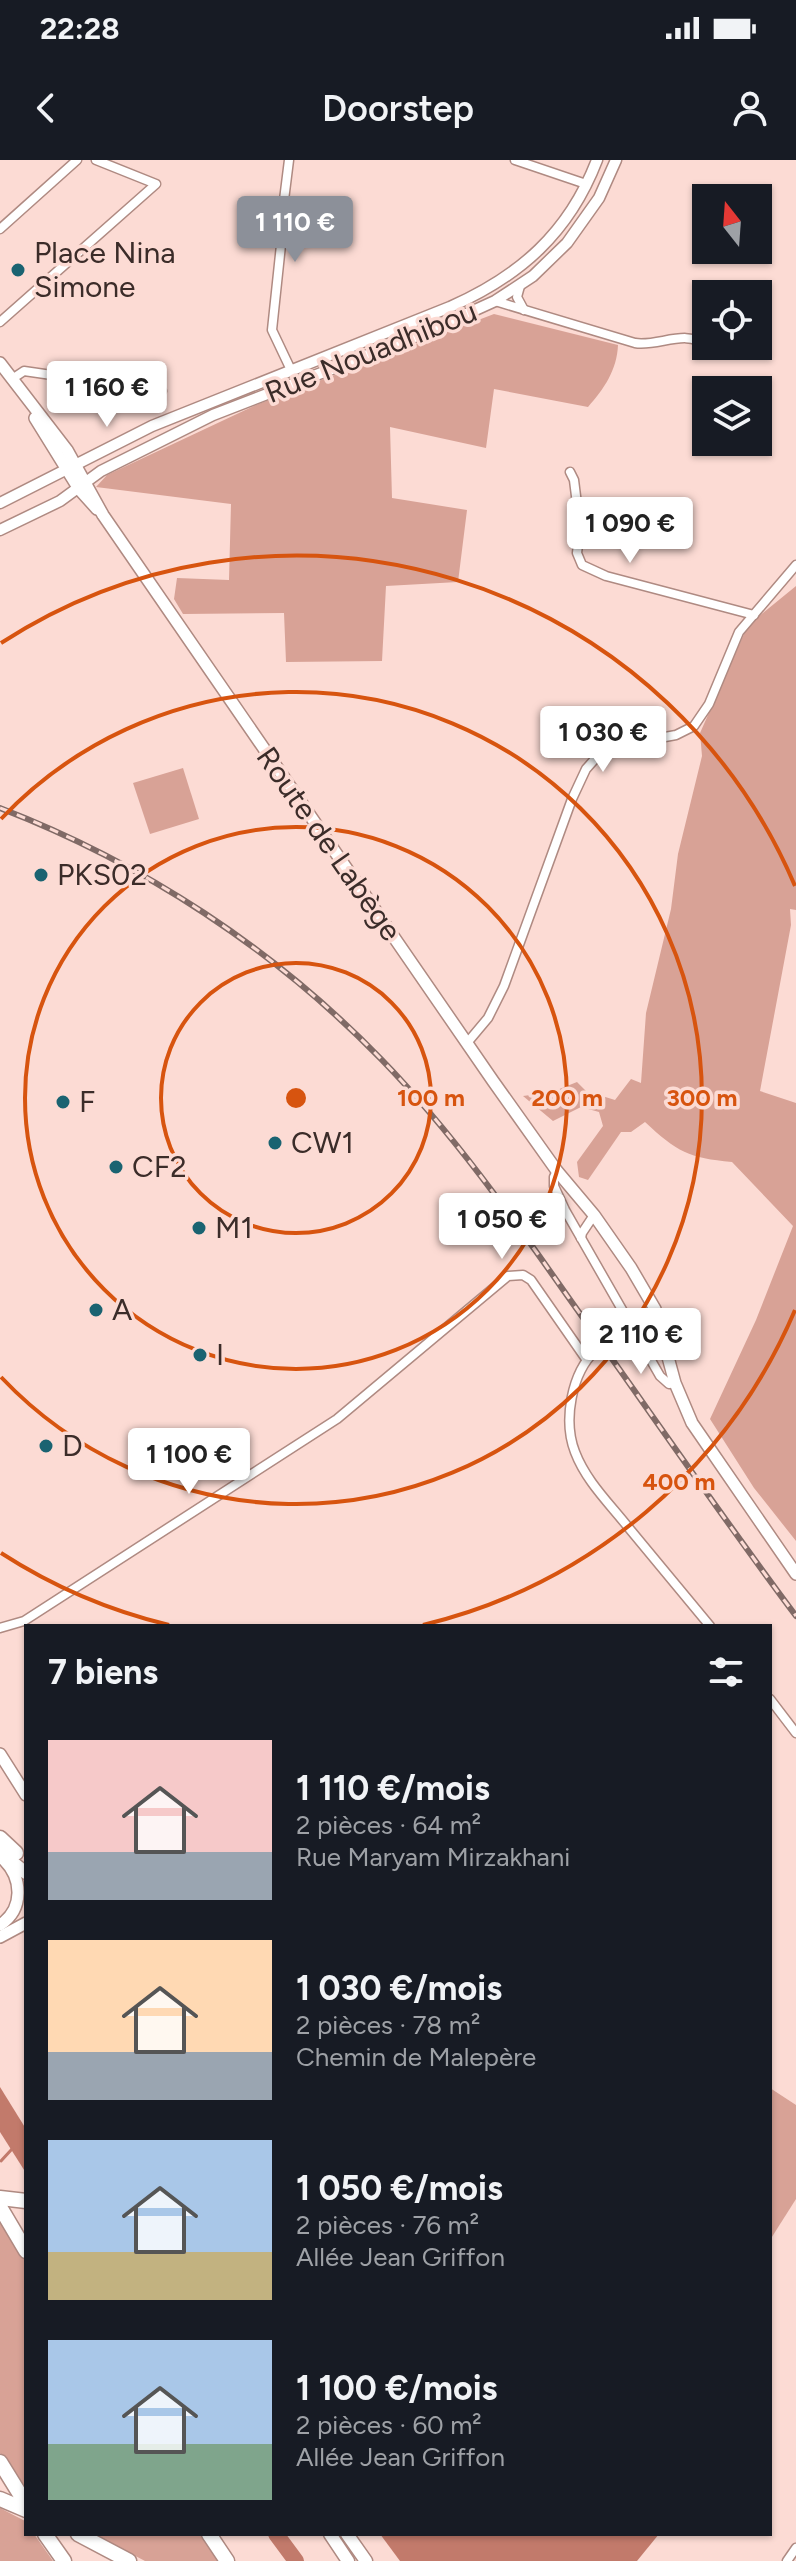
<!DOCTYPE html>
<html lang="fr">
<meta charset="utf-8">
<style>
body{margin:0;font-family:Figtree,sans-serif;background:#242831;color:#f1f3f6;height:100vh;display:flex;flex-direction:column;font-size:30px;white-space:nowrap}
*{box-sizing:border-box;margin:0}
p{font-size:26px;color:#9ea1a6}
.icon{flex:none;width:44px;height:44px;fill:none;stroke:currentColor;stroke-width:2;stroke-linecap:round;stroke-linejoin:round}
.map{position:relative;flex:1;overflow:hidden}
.panel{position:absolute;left:24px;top:1464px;width:748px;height:912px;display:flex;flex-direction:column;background:#171b24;border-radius:0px;box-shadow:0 2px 6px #0004}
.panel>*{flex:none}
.needle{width:52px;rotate:343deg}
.fabs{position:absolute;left:692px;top:24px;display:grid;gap:16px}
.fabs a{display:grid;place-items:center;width:80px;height:80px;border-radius:0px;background:#171b24;box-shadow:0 2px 6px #0004;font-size:40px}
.price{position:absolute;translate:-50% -68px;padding:0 18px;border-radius:8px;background:#fff;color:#222;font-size:26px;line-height:52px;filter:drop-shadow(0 2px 4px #0008)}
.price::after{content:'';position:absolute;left:50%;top:48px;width:24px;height:18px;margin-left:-12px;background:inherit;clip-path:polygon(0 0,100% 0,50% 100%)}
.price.selected{background:#8c9099;color:#fff}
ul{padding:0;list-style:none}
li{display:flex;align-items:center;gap:24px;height:200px;padding:0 24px}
li span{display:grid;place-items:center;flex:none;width:224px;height:160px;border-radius:0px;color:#555}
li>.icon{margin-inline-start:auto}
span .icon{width:96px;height:96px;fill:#fffc;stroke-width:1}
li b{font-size:34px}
h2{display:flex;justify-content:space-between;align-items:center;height:96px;padding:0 24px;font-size:34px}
.status{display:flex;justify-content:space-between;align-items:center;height:56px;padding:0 40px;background:#171b24;direction:ltr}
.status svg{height:22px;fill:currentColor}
header{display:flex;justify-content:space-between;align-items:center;height:104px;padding:0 24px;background:#171b24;font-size:36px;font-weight:600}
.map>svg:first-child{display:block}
.green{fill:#d8a296}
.water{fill:#c27a6b}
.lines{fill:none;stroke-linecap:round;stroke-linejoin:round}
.stream{stroke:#c27a6b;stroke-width:3}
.river{stroke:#c27a6b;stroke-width:16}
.minor-casing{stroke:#af8a82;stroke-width:11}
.tertiary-casing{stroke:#af8a82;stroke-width:13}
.secondary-casing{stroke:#af8a82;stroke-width:14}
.trunk-casing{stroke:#af8a82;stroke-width:15}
.motorway-casing{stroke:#af8a82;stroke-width:17}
.minor{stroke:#fff;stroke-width:8}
.tertiary{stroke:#fff;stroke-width:10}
.secondary{stroke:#fff;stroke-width:11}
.trunk{stroke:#fff;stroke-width:12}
.motorway{stroke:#fff;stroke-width:14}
.rail-casing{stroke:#806a66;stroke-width:6}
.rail{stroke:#fcdbd4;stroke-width:3;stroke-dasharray:9;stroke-linecap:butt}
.minor-bridge-casing{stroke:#af8a82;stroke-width:11;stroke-linecap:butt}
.minor-bridge{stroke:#fff;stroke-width:8}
.ring{fill:none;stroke:#d7540f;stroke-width:4}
.poi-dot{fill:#1a6371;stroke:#fcdbd4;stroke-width:3}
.labels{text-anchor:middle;stroke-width:7;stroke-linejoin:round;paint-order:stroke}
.poi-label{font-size:30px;fill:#3b2c29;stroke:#fcdbd4;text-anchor:start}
.street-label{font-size:30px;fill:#3b2c29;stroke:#fcdbd4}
.centre{fill:#d7540f;stroke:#fcdbd4;stroke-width:4}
.ring-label{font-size:24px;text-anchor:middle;font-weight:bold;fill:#d7540f;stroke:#fcdbd4;stroke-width:7;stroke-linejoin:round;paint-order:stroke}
</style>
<div class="status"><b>22:28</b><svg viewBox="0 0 49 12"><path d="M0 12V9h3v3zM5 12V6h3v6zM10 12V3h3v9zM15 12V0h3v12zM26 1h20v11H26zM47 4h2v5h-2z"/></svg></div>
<header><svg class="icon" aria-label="back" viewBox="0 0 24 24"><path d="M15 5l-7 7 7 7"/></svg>Doorstep<svg class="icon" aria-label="person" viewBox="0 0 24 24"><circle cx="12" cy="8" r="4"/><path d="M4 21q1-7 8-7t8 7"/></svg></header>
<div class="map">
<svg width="796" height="2401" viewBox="0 0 796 2401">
<rect width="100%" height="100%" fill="#fcdbd4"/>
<g class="green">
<path d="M494 154 618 185C617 210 604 229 588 247L494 229 486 288 390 267 392 338 467 350 458 422 386 426 382 501 286 502 284 453 183 454 174 439 177 418 229 420 231 344 96 327 107 315 256 245Z"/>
<path d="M796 426V750L790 749 791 765 760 931 796 943V1381L754 1328 710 1259 756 1160 793 1066 732 1002C689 998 677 992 645 962L631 972H621L588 1020 579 1017 577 1002 603 966 599 952 581 947 553 961 523 936 552 932 577 922 586 931 615 940 631 919 641 923 646 853 671 749 678 694 702 596 700 573 748 465Z"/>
<path d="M183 608 199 659 150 674 133 623Z"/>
<path d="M770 1928 796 1945V2039L770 2080Z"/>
<path d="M0 2058 26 2101V2336L0 2293Z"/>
<path d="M0 2348 25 2361 26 2374H34L53 2401H0Z"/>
<path d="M94 2374H202L220 2401H145Z"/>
</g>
<g class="water">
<path d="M0 1927 26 1969V2013L0 1972Z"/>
<path d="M380 2374H659L637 2401H400Z"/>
</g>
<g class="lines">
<path class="stream" d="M1 2001 12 1989"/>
<path class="river" d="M276 2374 296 2401"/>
<g class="minor-casing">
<g id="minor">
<path d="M289 0 283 48 276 69 281 85 272 170 291 210"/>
<path d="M515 0 586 24"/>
<path d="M0 69 77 0"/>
<path d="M520 126 517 137 524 150"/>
<path d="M495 141 635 183C658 187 687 168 706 186"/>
<path d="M0 162 156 24 96 0"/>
<path d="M12 219 24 211 162 231"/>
<path d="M570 312 574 320 580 368 577 393 582 405 606 416 754 455"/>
<path d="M467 883 488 858 504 826 572 639 586 609 594 600 615 586 676 575 694 566 709 544 739 472 796 405"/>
<path d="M557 1011 554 1017V1026L565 1050 660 1216 669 1224 675 1223"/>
<path d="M581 1078 582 1073 594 1055"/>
<path d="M613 1179 631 1168"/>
<path d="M596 1190C571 1213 563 1261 575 1292 586 1321 609 1343 628 1367 655 1400 683 1433 710 1466"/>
<path d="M0 1468 24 1461 337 1259 508 1116 523 1115 531 1120 586 1199"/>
<path d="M770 1539 796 1573"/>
<path d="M787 2401 796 2388"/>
</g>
</g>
<g class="tertiary-casing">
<g id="tertiary">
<path d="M0 343 152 266 450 147C520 116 569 73 597 0"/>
<path d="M0 370 60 341 101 311 213 255 427 172 495 141 533 116 567 83 599 38 616 0"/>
</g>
</g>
<g class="secondary-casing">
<g id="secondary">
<path d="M0 203 67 290 103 355 493 921 557 1011 594 1055 631 1108 655 1149 675 1223 692 1263 796 1414"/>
<path d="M35 258 79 329 97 349"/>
<path d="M0 1594 26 1635"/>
<path d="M0 1765C24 1749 23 1718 3 1699"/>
<path d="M0 1777 26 1763"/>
</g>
</g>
<g class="trunk-casing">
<g id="trunk">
<path d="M0 1692 26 1713"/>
<path d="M330 2374 348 2401"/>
<path d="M347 2374 366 2401"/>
</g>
</g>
<g class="motorway-casing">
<g id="motorway">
<path d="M0 1678 16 1693"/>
<path d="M0 2038 26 2041"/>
<path d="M0 2047 26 2091"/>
<path d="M0 2302 26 2344"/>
<path d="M0 2339 26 2350"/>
<path d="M45 2374 64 2401"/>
<path d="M78 2374 129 2401"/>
<path d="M209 2374 227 2401"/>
</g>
</g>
<use href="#minor" class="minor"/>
<use href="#tertiary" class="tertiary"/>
<use href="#secondary" class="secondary"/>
<use href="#trunk" class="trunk"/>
<use href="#motorway" class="motorway"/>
<g class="rail-casing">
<path id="rail" d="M0 648C143 703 274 789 381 899 453 973 512 1057 571 1141 646 1246 719 1353 796 1456"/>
</g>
<use href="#rail" class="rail"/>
<g class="minor-bridge-casing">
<path id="minor-bridge" d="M596 1190 613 1179"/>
</g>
<use href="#minor-bridge" class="minor-bridge"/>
</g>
<g class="ring">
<circle cx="296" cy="938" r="135"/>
<circle cx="296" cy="938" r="271"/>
<path d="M1 659A406 406 0 1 1 1 1217"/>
<path d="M795 1150A542 542 0 0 1 423 1465M169 1465A542 542 0 0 1 1 1393M1 483A542 542 0 0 1 795 726"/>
</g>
<g class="poi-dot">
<circle cx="18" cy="110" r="8"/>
<circle cx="41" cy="715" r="8"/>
<circle cx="63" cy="942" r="8"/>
<circle cx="275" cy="983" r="8"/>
<circle cx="116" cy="1007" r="8"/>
<circle cx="199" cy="1068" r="8"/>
<circle cx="96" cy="1150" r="8"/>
<circle cx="200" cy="1195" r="8"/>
<circle cx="46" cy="1286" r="8"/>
</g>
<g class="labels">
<g class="poi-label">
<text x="34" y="103">Place Nina<tspan x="34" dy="34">Simone</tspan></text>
<text x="57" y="725">PKS02</text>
<text x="79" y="952">F</text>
<text x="291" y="993">CW1</text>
<text x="132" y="1017">CF2</text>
<text x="215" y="1078">M1</text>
<text x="112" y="1160">A</text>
<text x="216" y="1205">I</text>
<text x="62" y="1296">D</text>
</g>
<g class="street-label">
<text transform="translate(371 192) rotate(-22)" y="10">Rue Nouadhibou</text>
<text transform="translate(329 684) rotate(55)" y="10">Route de Labège</text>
</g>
</g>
<circle cx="296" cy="938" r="12" class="centre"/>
<g class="ring-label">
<text x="431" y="946">100 m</text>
<text x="567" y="946">200 m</text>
<text x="702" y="946">300 m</text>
<text x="679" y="1330">400 m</text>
</g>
</svg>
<div class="fabs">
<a><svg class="needle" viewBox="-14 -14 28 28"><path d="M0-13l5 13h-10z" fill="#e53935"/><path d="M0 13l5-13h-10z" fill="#9ea1a6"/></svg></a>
<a><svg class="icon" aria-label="locate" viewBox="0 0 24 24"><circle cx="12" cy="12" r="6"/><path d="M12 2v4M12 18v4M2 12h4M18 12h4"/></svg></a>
<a><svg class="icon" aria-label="layers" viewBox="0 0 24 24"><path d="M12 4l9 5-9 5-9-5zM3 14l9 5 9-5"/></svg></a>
</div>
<b class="price selected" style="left:295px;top:104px">1 110 €</b>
<b class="price" style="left:107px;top:269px">1 160 €</b>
<b class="price" style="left:630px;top:405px">1 090 €</b>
<b class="price" style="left:603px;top:614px">1 030 €</b>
<b class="price" style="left:502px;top:1101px">1 050 €</b>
<b class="price" style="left:641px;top:1216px">2 110 €</b>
<b class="price" style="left:189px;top:1336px">1 100 €</b>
<section class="panel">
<h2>7 biens<svg class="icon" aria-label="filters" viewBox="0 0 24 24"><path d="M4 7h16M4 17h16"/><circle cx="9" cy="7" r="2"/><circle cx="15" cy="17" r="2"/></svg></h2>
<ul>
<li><span style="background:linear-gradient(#f6c9c9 70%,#9aa5b1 0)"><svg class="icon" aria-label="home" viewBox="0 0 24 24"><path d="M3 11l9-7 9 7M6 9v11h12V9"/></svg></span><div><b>1 110 €/mois</b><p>2 pièces · 64 m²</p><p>Rue Maryam Mirzakhani</p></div></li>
<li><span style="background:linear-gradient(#ffd9b3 70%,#9aa5b1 0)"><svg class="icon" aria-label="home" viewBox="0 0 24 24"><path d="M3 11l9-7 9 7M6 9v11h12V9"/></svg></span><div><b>1 030 €/mois</b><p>2 pièces · 78 m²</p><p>Chemin de Malepère</p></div></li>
<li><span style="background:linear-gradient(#a9c7e8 70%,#c2b280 0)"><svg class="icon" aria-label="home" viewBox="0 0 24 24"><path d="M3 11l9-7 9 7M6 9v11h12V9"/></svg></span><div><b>1 050 €/mois</b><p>2 pièces · 76 m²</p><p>Allée Jean Griffon</p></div></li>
<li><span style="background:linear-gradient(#a9c7e8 65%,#7fa58c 0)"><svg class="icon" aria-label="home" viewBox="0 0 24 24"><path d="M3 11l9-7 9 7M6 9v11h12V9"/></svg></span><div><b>1 100 €/mois</b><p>2 pièces · 60 m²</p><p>Allée Jean Griffon</p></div></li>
</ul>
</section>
</div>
